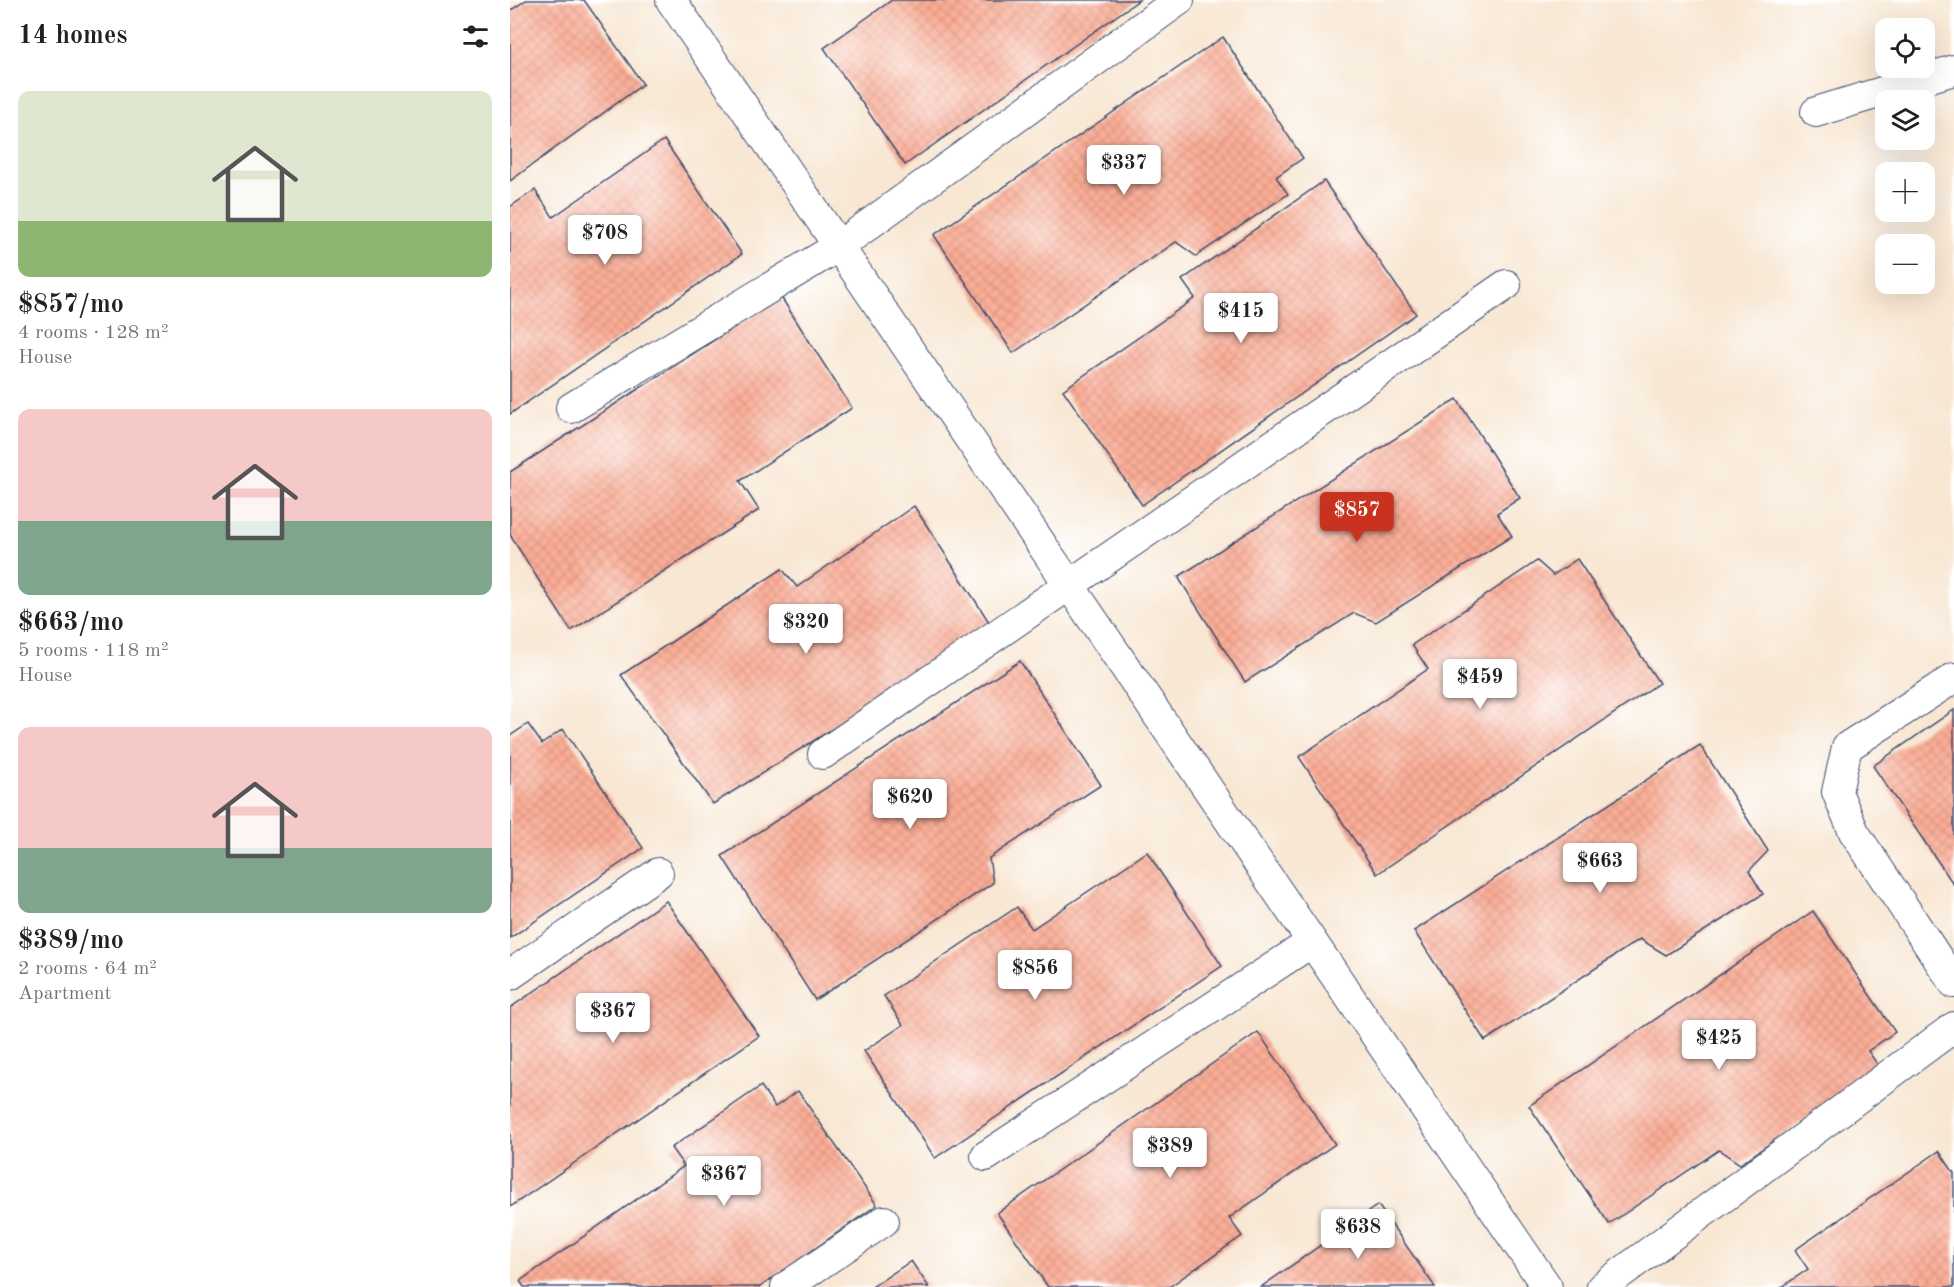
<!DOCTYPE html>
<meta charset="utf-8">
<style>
body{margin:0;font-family:"Old Standard TT",serif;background:#f2f2f2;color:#202124;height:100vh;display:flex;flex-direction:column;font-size:22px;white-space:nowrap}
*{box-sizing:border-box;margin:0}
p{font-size:20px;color:#757577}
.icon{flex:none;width:33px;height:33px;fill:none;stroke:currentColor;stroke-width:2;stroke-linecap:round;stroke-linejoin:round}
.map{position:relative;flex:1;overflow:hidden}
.side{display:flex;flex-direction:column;background:#fff;width:510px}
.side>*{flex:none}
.controls{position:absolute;left:1365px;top:18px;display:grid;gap:12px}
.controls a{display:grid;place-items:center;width:60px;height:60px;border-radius:12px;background:#fff;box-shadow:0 6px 24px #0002;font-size:30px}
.price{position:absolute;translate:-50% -51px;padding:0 14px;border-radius:6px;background:#fff;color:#222;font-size:20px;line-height:39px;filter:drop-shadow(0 2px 3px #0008)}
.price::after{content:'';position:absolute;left:50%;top:36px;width:18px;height:14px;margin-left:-9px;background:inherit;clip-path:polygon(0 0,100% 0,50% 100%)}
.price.selected{background:#c8321e;color:#fff}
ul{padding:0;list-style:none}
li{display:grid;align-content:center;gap:12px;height:318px;padding:0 18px}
li span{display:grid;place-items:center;height:186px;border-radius:12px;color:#555}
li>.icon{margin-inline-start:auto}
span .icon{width:108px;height:108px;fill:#fffc;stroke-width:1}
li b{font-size:26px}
h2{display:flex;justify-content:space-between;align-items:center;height:72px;padding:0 18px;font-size:26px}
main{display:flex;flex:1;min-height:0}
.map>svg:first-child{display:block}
.building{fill:url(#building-cross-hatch)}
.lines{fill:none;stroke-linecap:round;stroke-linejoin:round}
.minor-casing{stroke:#3c4b70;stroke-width:32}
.minor{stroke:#fff;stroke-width:30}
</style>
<main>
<section class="side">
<h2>14 homes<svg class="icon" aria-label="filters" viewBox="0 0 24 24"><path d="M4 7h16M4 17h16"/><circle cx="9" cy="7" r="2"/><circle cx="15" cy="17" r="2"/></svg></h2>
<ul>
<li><span style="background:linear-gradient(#dfe7d0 70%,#8fb573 0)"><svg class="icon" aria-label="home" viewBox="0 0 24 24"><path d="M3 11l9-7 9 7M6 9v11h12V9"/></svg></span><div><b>$857/mo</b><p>4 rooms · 128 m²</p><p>House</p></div></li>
<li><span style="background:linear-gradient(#f6c9c9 60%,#7fa58c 0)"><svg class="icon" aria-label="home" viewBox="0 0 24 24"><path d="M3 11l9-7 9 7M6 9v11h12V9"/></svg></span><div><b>$663/mo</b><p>5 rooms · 118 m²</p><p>House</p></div></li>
<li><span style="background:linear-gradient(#f6c9c9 65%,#7fa58c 0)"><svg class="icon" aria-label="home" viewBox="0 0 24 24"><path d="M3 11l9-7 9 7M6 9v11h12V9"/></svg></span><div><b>$389/mo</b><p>2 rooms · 64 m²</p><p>Apartment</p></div></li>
</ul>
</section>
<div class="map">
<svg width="1444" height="1287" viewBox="0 0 1444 1287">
<defs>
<pattern id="building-cross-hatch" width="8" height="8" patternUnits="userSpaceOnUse" patternTransform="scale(1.5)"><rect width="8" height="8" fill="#fcad95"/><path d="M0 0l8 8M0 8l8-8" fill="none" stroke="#d79583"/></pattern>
</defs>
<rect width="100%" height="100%" fill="#fff"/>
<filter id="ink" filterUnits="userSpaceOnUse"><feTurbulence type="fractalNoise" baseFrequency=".0167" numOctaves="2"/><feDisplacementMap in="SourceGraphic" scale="12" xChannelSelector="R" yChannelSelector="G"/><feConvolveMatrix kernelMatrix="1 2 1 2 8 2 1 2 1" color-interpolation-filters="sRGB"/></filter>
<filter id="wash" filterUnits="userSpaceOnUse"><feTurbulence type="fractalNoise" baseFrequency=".008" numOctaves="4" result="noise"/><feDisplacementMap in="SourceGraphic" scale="24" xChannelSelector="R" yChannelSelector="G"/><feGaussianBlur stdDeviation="1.35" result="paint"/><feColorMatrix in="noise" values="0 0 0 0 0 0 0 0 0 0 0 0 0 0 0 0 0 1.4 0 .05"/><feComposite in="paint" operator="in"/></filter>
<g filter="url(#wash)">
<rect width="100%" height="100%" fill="#f8e7d3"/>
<g id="blocks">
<g class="building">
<path d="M16 0H74L133 84 0 181V11Z"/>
<path d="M382 0H629L395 165 314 48Z"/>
<path d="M713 37 793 158 766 177 778 194 686 256 666 242 503 353 424 235Z"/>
<path d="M154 140 232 254 0 414V207L25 190 43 217Z"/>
<path d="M814 181 906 314 632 505 553 390 685 298 672 280Z"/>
<path d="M271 297 342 408 230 481 249 510 61 631 0 535V472Z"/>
<path d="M947 399 1010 498 987 513 1002 536 866 622 844 613 735 682 668 577Z"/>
<path d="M404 506 483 628 203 804 111 675 272 569 287 587Z"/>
<path d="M1067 559 1149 683 867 874 789 757 918 669 902 645 1027 561 1043 575Z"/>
<path d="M510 661 591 785 479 858 483 883 305 1000 212 856Z"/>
<path d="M1444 710V885L1363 766Z"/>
<path d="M18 724 32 744 53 729 133 848 0 938V736Z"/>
<path d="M1190 745 1258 851 1239 871 1253 894 1156 955 1130 939 975 1041 904 931Z"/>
<path d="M637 852 712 966 425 1158 354 1051 393 1025 374 996 507 907 522 929Z"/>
<path d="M156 901 249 1036 0 1207V1008Z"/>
<path d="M1303 911 1385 1032 1358 1051 1370 1068 1230 1164 1209 1150 1099 1224 1019 1106Z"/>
<path d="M748 1032 825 1144 719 1218 732 1236 659 1287H538L487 1213Z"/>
<path d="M251 1086 265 1107 288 1091 367 1205 250 1287H14L10 1281 174 1166 161 1148Z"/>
<path d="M1429 1151 1444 1173V1287H1272L1298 1269 1285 1250Z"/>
<path d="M868 1205 925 1287H751Z"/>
<path d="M401 1261 419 1287H362Z"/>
</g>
</g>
</g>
<g filter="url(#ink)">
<use href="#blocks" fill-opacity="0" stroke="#3c4b70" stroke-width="1.5"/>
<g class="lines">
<g class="minor-casing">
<g id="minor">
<path d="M161 0 1037 1287"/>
<path d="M1306 112 1444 70"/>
<path d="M61 408 329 246 669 0"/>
<path d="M1444 678 1337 747 1327 792 1344 832 1444 983"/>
<path d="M313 754 996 285"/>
<path d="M0 975 148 873"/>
<path d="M476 1156 802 942"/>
<path d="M276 1287 374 1221"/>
<path d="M1092 1287 1444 1027"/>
</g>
</g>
<use href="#minor" class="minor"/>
</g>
</g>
</svg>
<div class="controls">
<a><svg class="icon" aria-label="locate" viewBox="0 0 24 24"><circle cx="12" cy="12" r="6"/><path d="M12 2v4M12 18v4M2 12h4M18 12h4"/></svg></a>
<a><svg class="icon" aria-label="layers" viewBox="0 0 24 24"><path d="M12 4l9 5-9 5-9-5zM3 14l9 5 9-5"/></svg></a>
<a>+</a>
<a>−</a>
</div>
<b class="price" style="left:614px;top:196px">$337</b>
<b class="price" style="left:95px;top:266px">$708</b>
<b class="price" style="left:731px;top:344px">$415</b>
<b class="price selected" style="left:847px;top:543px">$857</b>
<b class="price" style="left:296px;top:655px">$320</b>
<b class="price" style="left:970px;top:710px">$459</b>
<b class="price" style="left:400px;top:830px">$620</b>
<b class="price" style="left:1090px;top:894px">$663</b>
<b class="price" style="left:525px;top:1001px">$856</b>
<b class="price" style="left:103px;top:1044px">$367</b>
<b class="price" style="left:1209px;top:1071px">$425</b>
<b class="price" style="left:660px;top:1179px">$389</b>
<b class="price" style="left:214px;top:1207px">$367</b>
<b class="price" style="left:848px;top:1260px">$638</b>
</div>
</main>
